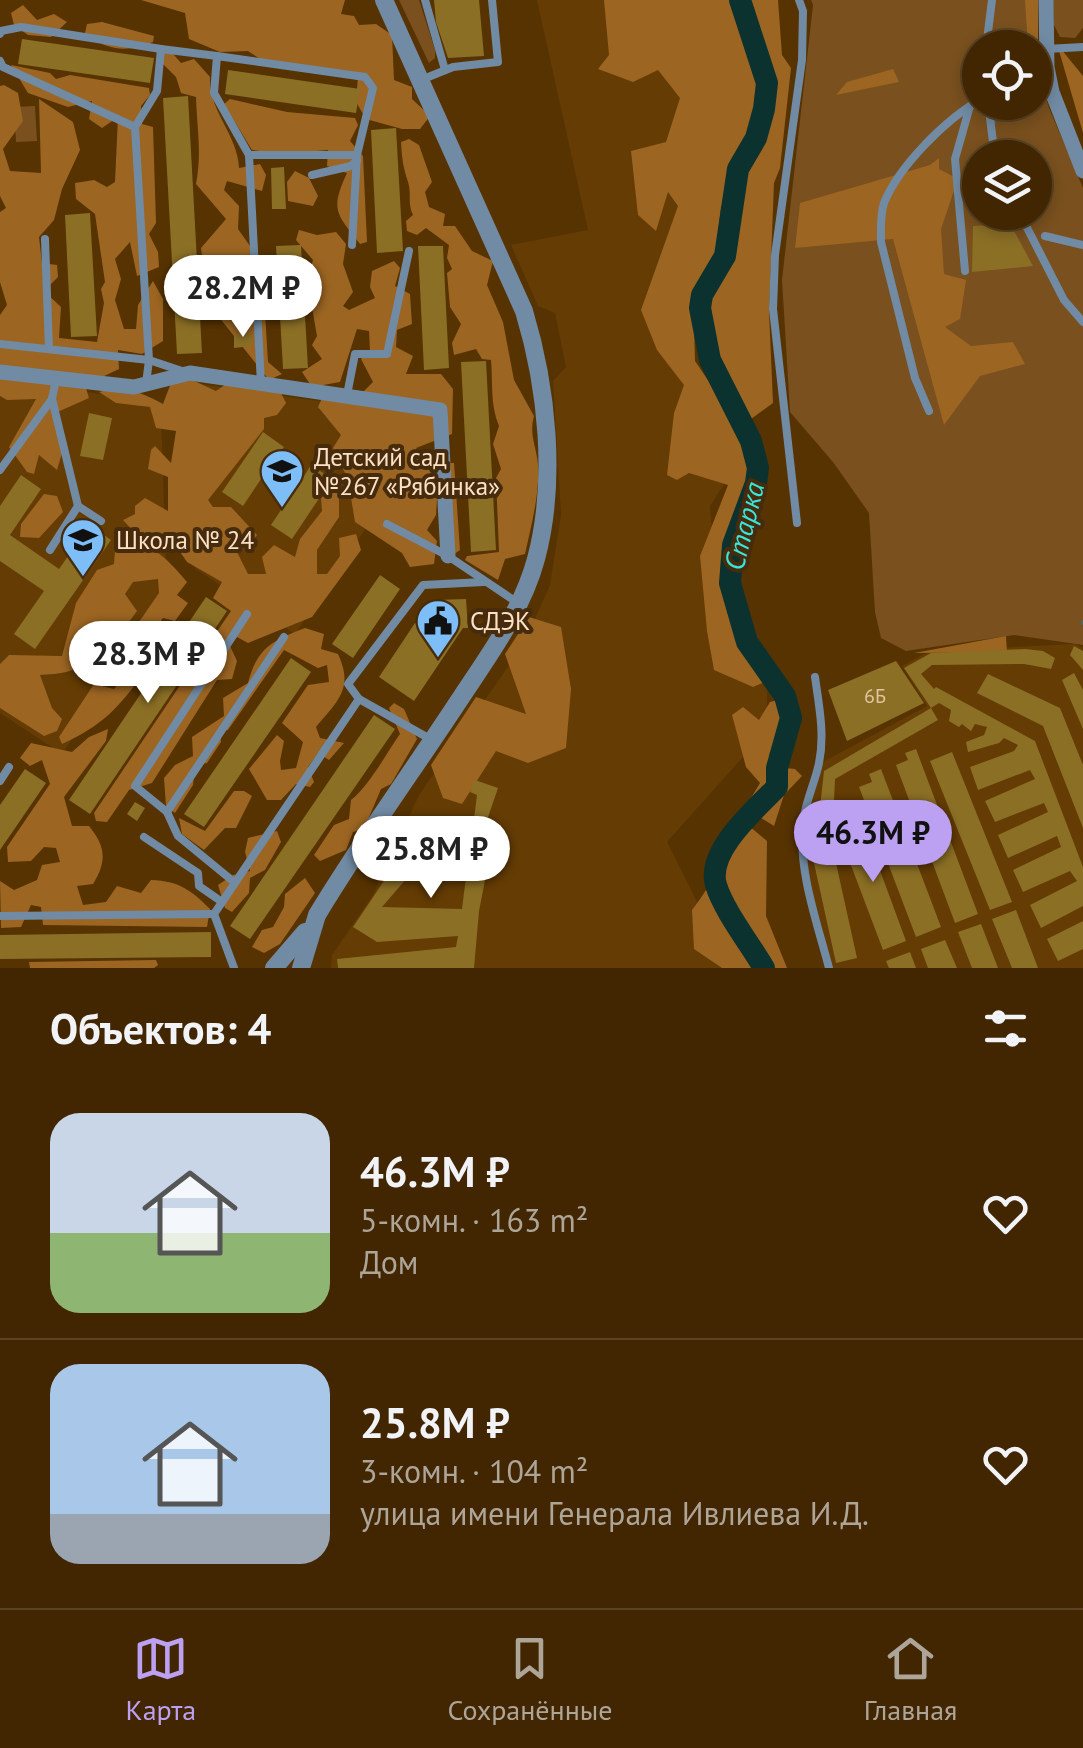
<!DOCTYPE html>
<html lang="ru">
<meta charset="utf-8">
<style>
body{margin:0;font-family:"PT Sans",sans-serif;background:#482e0b;color:#f1f3f6;height:100vh;display:flex;flex-direction:column;font-size:38px;white-space:nowrap}
*{box-sizing:border-box;margin:0}
p{font-size:32px;color:#aea599}
.icon{flex:none;width:55px;height:55px;fill:none;stroke:currentColor;stroke-width:2;stroke-linecap:round;stroke-linejoin:round}
.map{position:relative;height:968px;overflow:hidden}
.sheet{display:flex;flex-direction:column;background:#412601;flex:1}
.sheet>*{flex:none}
.buttons{position:absolute;left:962px;top:30px;display:grid;gap:20px}
.buttons a{display:grid;place-items:center;width:90px;height:90px;border-radius:50%;background:#412601;box-shadow:0 5px 15px #0003,0 0 0 2px #5a4323;font-size:50px}
.price{position:absolute;translate:-50% -85px;padding:0 22px;border-radius:35px;background:#fff;color:#222;font-size:32px;line-height:65px;filter:drop-shadow(0 2px 5px #0008)}
.price::after{content:'';position:absolute;left:50%;top:60px;width:30px;height:22px;margin-left:-15px;background:inherit;clip-path:polygon(0 0,100% 0,50% 100%)}
.price.active{background:#bca0f2;color:#111}
ul{padding:0;list-style:none}
li{display:flex;align-items:center;gap:30px;height:250px;padding:0 50px}
li+li{border-top:2px solid #5a4323}
li span{display:grid;place-items:center;flex:none;width:280px;height:200px;border-radius:30px;color:#555}
li>.icon{margin-inline-start:auto}
span .icon{width:120px;height:120px;fill:#fffc;stroke-width:1}
li b{font-size:42px}
h2{display:flex;justify-content:space-between;align-items:center;height:120px;padding:0 50px;font-size:42px}
.dock{display:flex;justify-content:space-around;align-items:center;height:140px;border-top:2px solid #5a4323;background:#412601;font-size:28px;color:#aea599}
.dock a{display:grid;justify-items:center;gap:5px}
.dock .active{color:#bca0f2}
.map>svg:first-child{display:block}
.built{fill:#643c04}
.green{fill:#79501e;fill-rule:evenodd}
.forest{fill:#9c6522}
.lines{fill:none;stroke-linecap:round;stroke-linejoin:round}
.stream{stroke:#54665c;stroke-width:4}
.river{stroke:#0c322f;stroke-width:22}
.building{fill:#8b6f25}
.service{stroke:#718ba4;stroke-width:8}
.minor{stroke:#718ba4;stroke-width:15}
.tertiary{stroke:#718ba4;stroke-width:18}
.labels{text-anchor:middle;stroke-width:8;stroke-linejoin:round;paint-order:stroke}
.number-label{font-size:20px;fill:#e0c49d}
.poi-label{font-size:25px;fill:#fde1c5;stroke:#462c0d;text-anchor:start}
.water-label{font-size:28px;font-style:italic;fill:#37e7db;stroke:#462c0d}
</style>
<div class="map">
<svg width="1083" height="968" viewBox="0 0 1083 968">
<rect width="100%" height="100%" fill="#573301"/>
<g class="built">
<path d="M537 0H684L682 351 736 466 710 506 718 613 767 679V730L667 842 730 968H331L332 955 373 895 419 795 523 645 550 585 561 514 553 381 566 367 555 313 538 306 511 245 588 230Z"/>
<path d="M181 381 386 411 408 465 295 634 196 569 187 553Z"/>
<path d="M0 382 144 399 161 413 167 596 62 754 0 713Z"/>
<path d="M1075 644 1083 648V968H829L805 875 803 822 819 764 927 706 902 666 930 651Z"/>
</g>
<g class="green">
<path d="M399 0H419L435 50V58L429 63Z"/>
<path d="M811 0H1035L1034 47 980 48V102H1035V60L1049 108 1083 188V645L1014 635 906 651 881 638 875 612 869 513 833 462 790 412 782 280 813 5ZM980 158H1035V212H980Z"/>
<path d="M1053 0H1083V28L1075 38 1060 37 1054 25Z"/>
<path d="M35 106 37 141 16 142 14 107Z"/>
</g>
<g class="forest">
<path d="M141 0H345L341 14 354 16 359 25 376 24 392 35 394 80 412 87V99L430 116 420 129H402L366 119 356 102 358 77 266 63 248 51 220 52 189 39 185 13Z"/>
<path d="M604 0H778L782 55 791 68 780 168 774 183 769 311 773 403 751 419 715 358 705 307 729 262 744 168 762 139 771 85 765 64 759 72 761 95 746 145 721 207 716 251 693 292 695 361 722 401 747 458 749 486 723 545 725 584 738 632 769 680 753 687 714 670 707 631 700 556 728 485 689 473 677 480 667 475 674 413 684 385 657 350 641 310 678 206 668 192 656 231 638 215 631 151 666 142 680 98 658 70 633 82 598 69 609 55Z"/>
<path d="M1025 0H1038V69L1035 70V48L1028 47Z"/>
<path d="M23 5 37 20 54 14 67 22 51 37 28 35 14 25 11 13Z"/>
<path d="M102 22 154 36 153 42C127 53 107 51 85 33L87 24Z"/>
<path d="M1057 44 1083 76V133Z"/>
<path d="M168 48 181 63 194 59 210 77C208 110 238 135 239 168L260 164 266 175 262 191 227 181 224 190 239 206 238 229 262 263 268 362 282 374 269 380 211 307C213 286 203 269 201 248L226 219 196 184C202 153 197 129 196 97L181 93 176 77 158 59Z"/>
<path d="M11 65 50 73 56 79 70 75 149 88 150 95 141 106 142 124 153 127 156 223 149 234 158 252 159 267 137 276 130 242 115 259 121 279 115 300 124 329H136L138 305 153 281 163 299V341L142 354 118 350 119 369 100 378 0 366V315L7 305 0 282V212L6 208 0 196V86L4 85 18 93 23 121 3 149 10 171 41 173 39 99 73 122 80 150 62 189 54 220 39 237 42 263 57 265 58 277 44 291 61 307 59 338 97 342 104 303 101 289 105 282 95 214 76 199 75 183 94 180 107 187 115 182 118 117 102 128 89 119 92 101 68 107 28 93Z"/>
<path d="M893 69 899 82 836 95 847 82Z"/>
<path d="M230 99 287 112 355 118 358 125 350 141 363 156 367 242 360 244C336 213 330 210 347 173L327 166 328 150 281 154 252 150 224 104Z"/>
<path d="M409 139 419 145 432 182 425 192 429 207 445 214 443 226H455L472 251 493 261 487 285 503 322 514 380 534 416C529 435 536 445 538 464 540 494 531 526 525 554L505 559 498 580 465 560 467 556 499 552 496 478 501 469 493 444 499 426C490 405 493 383 491 360L482 359 476 349 454 355 452 343 461 324 450 307 447 273 452 269 447 258 449 245 426 228 417 235 407 231 406 221 413 215C407 203 412 194 408 182 403 166 402 160 401 142Z"/>
<path d="M939 158V169L958 179 941 229 944 274 966 280 960 319 945 327 971 346 1013 342 1025 364 980 376 944 425 893 239 795 248 800 203 930 165Z"/>
<path d="M295 171 309 178 318 196 313 206 288 201 287 182Z"/>
<path d="M299 230 317 235 336 232 346 244 343 264 353 292 343 306 349 310 375 298 370 287 372 271 394 261 400 268 395 286 410 294 412 324 397 330 396 347 413 356 406 374H441L453 389 452 434 416 448 428 464 454 463 460 550 453 555 447 499H437L436 515 427 530 437 541 434 564 410 567 402 553 355 522 348 479 333 448 341 435 318 407 323 396 354 401 373 382 361 359 370 350 369 331 357 329 340 382 312 387 302 372 322 359 312 345 317 336 307 279 313 260 296 240Z"/>
<path d="M0 377 85 385 89 398 53 414 62 453 57 470 39 455 34 474 27 472 9 447 36 399 7 400 0 396Z"/>
<path d="M188 378 216 391 229 382 280 391 286 403 277 415 264 418V429L208 500 213 507H231L257 535 250 543 233 536 232 542 248 574H266L262 557 274 545 295 557 300 539 322 511 321 498 333 489H339V517L317 550V574H327L340 556 339 538 356 534 361 550 312 617 248 643 237 637 230 646 237 661 232 679 217 680 152 783 129 790 107 822 96 821 94 813 187 675 197 676 196 662 231 611 213 598 222 582 187 562 172 540 134 532 123 520 135 514V506L145 498 168 511V477L148 469 151 450 155 446 171 463 176 431 156 428 150 407 116 403 99 392C123 384 143 393 163 404L171 383Z"/>
<path d="M44 494 57 496 63 512 39 538 20 537 21 524Z"/>
<path d="M116 537C152 543 164 555 187 582L177 595 188 603 175 621 163 618 136 654 144 672C119 708 103 725 62 744L59 737 94 684 114 689 126 675 101 668 105 649 123 645 159 593 158 579 133 582 125 594 137 611 124 629 97 639C84 671 73 673 40 675L52 708 62 719 57 731 44 736 0 708V664L9 655 62 656 76 603 97 570 114 564Z"/>
<path d="M529 617 561 627 571 689 566 748 528 763 496 751 462 804 443 798 431 765 476 697 526 714 505 654Z"/>
<path d="M305 628 324 634 321 649 338 654C354 688 338 701 316 727L320 738 344 743 329 760 318 753 308 767 314 782 310 787 296 784 281 800H267L249 769 277 735 284 741 280 761 281 770 296 768 303 742 282 723 308 685 329 682 327 665 318 668 284 650 228 730 220 731 221 742 207 763 195 765 193 785 175 813 166 806 164 778 175 765 193 756 192 737 224 716 223 698 248 683C257 647 274 640 305 628Z"/>
<path d="M1006 636 1007 652 914 653Z"/>
<path d="M778 700 787 714 778 746 770 752 768 766 795 769 802 776 784 795 774 826 745 808 760 783 746 767 732 715 743 707 759 720 770 702Z"/>
<path d="M394 703 404 709 417 739 391 784 381 789 364 829 353 832 346 850 320 861 314 855 334 825 349 819 351 800C370 785 385 755 400 734L389 708Z"/>
<path d="M108 729 106 741 64 797 72 826H89C106 847 107 861 93 884L77 886 83 905 106 902 117 886 141 893 151 880C179 881 191 890 210 909L207 927 43 925 41 907 31 905 21 927 1 928 0 881 14 890 37 880 42 865 60 862 56 848 44 847 31 861 8 862 7 847 50 784 42 760 30 766 20 758 31 743 72 752 89 737Z"/>
<path d="M234 791H244L252 796 236 828H225L204 850 182 834 179 818 205 831Z"/>
<path d="M749 826 767 841 766 916 787 968H722L694 949 692 910C714 883 725 850 749 826Z"/>
<path d="M277 831 281 842 265 870 250 878 249 893 232 912 225 908 218 885 233 875 250 871 245 852 248 838Z"/>
<path d="M305 878 315 893 280 944 264 953 252 947 262 930 273 927 284 907 285 894Z"/>
<path d="M156 960 158 965 154 968H30L29 962Z"/>
</g>
<g class="lines">
<g class="stream">
<path d="M992 102 994 123"/>
<path d="M1083 623V622"/>
</g>
<path class="river" d="M740 0 767 83 764 109 756 138 738 169 725 256 702 295 700 308 710 360 751 441 758 468 756 483 733 545 730 583 747 642 785 696 791 718 777 768V787C756 809 706 851 716 885 724 911 750 944 764 968"/>
</g>
<g class="building">
<path d="M434 0H479L484 56 448 58 436 22Z"/>
<path d="M22 39 154 58 150 83 18 64Z"/>
<path d="M228 70 360 89 356 113 225 94Z"/>
<path d="M188 96 202 353 177 354 163 98Z"/>
<path d="M396 128 403 251 377 253 371 130Z"/>
<path d="M284 167 286 209H272L271 168Z"/>
<path d="M90 213 97 336 71 337 65 215Z"/>
<path d="M990 225V229L1012 227 1033 266 972 272 973 226Z"/>
<path d="M301 245 308 368 283 369 276 246Z"/>
<path d="M418 246H443L449 368 424 370Z"/>
<path d="M252 333V346L234 348V335Z"/>
<path d="M486 361 496 550 471 552 461 362Z"/>
<path d="M89 413 112 418 103 460 80 456Z"/>
<path d="M263 432 284 447 271 465 299 484 311 465 332 479 292 539 271 525 291 495 263 476 243 506 222 492Z"/>
<path d="M21 475 41 489 10 535 59 569 90 525 111 540 35 649 14 634 44 591 0 561V506Z"/>
<path d="M380 575 400 589 353 658 332 644Z"/>
<path d="M206 597 227 611 90 814 69 800Z"/>
<path d="M466 599 468 628H463L414 701 379 677 415 623 425 630 436 613V600Z"/>
<path d="M1074 646 1083 651V670L1070 655Z"/>
<path d="M1025 649 1043 651 1055 658 1051 669 1024 664 932 665 921 674 934 689 936 687 1035 741 1083 867V906L1041 928 1030 905 1077 881 1070 871 1023 892 1013 870 1061 847 1057 836 1008 858 998 835 1048 812 1044 803 995 822 985 801 1035 779 1030 770 978 790 970 767 1014 751 1018 745 1004 738 999 743 968 752 966 742 984 735 987 727 975 724 971 731 962 724 959 727 949 721 951 710 939 703 931 708 938 720 835 779 832 845 857 958 836 963 814 863 824 771 931 708 904 668 931 653Z"/>
<path d="M291 658 311 672 204 827 184 814Z"/>
<path d="M896 661 924 703 847 741 828 690Z"/>
<path d="M1074 673 1083 690V729L1062 680Z"/>
<path d="M988 674 1060 708 1083 765V828L1043 726 977 693Z"/>
<path d="M374 715 395 729 250 939 230 926Z"/>
<path d="M916 749 978 914 955 923 896 765 908 760 905 753Z"/>
<path d="M952 752 1012 902 990 910 930 761Z"/>
<path d="M25 769 46 783 0 850V805Z"/>
<path d="M881 769 941 927 916 937 859 787 872 782 869 774Z"/>
<path d="M475 780 498 788 486 823 488 865 479 911 474 968H338L337 959 456 947 458 936 377 942 353 927 394 866 416 820 439 831 430 853 418 849 407 878 382 907 462 909 469 853 444 847 450 828 472 835 477 795 470 792Z"/>
<path d="M135 802 145 808 137 821 127 814Z"/>
<path d="M857 808 906 941 883 950 849 860 848 839 854 838 848 811Z"/>
<path d="M1016 910 1038 968H1012L992 919Z"/>
<path d="M1083 921V949L1058 961 1047 939Z"/>
<path d="M981 924 998 968H972L958 932Z"/>
<path d="M211 932V957L0 959V935Z"/>
<path d="M945 940 957 968H928L921 949Z"/>
<path d="M910 952 916 968H889L886 961Z"/>
</g>
<g class="lines">
<g class="service">
<path d="M425 0 445 70"/>
<path d="M0 34 1 31 21 27 161 49 157 91 135 127 149 360 146 384"/>
<path d="M986 48 992 0"/>
<path d="M161 49 217 56"/>
<path d="M1046 49 1083 47"/>
<path d="M0 61 3 67 135 127"/>
<path d="M421 80 453 67 498 62 492 0"/>
<path d="M988 102 995 158"/>
<path d="M249 155H357L373 88 365 77 217 56 214 93 249 155 261 384"/>
<path d="M312 175 351 166 357 160"/>
<path d="M1019 212 1064 300 1083 322"/>
<path d="M1045 236 1083 245"/>
<path d="M45 239 49 349"/>
<path d="M352 245 357 155"/>
<path d="M965 271 955 159 970 106"/>
<path d="M0 344 149 360 185 372"/>
<path d="M347 395 355 354H387L409 251"/>
<path d="M52 399 78 506 101 521"/>
<path d="M929 411 915 378 881 242C881 229 880 215 884 203 899 166 946 119 980 100"/>
<path d="M0 470 52 399 56 379"/>
<path d="M797 523 773 309 775 255 802 60 803 11 799 0"/>
<path d="M387 524 448 556 518 603"/>
<path d="M50 550 78 506"/>
<path d="M815 677C819 706 825 734 819 763 815 783 805 802 803 823 798 871 817 922 829 968"/>
<path d="M432 740 359 699 348 684 423 585 484 582"/>
<path d="M0 781 9 767"/>
<path d="M167 812 284 637"/>
<path d="M144 837 198 873 199 886 222 902"/>
<path d="M234 882 178 836 167 812 135 786 247 614"/>
<path d="M0 916 214 914"/>
<path d="M234 968 214 914 359 699"/>
</g>
<g class="minor">
<path d="M1046 0 1047 67 1052 92 1083 171"/>
<path d="M0 372 134 387 190 373 440 410 448 556"/>
</g>
<g class="tertiary">
<path d="M274 968 305 932"/>
<path d="M301 968 317 915C361 842 412 772 460 699 489 655 522 611 536 559 557 481 547 387 524 311L384 0"/>
</g>
</g>
<defs>
<g id="school-pin" transform="scale(2.25)"><path d="M0 17L-7.5 6A9.5 9.5 0 1 1 7.5 6Z" fill="#7dbef9" stroke="#462c0d"/><path d="M0-5L7-2L0 1L-7-2ZM-4 1L0 2.5L4 1V4Q0 6-4 4Z" fill="#111"/></g>
<g id="civic-pin" transform="scale(2.25)"><path d="M0 17L-7.5 6A9.5 9.5 0 1 1 7.5 6Z" fill="#7dbef9" stroke="#462c0d"/><path d="M-.6-6.5H3V-4.5H.6V-3L4-1V1h2V6H-6V1h2V-1L-.6-3ZM-1.2 2.5V6h2.4V2.5Z" fill="#111"/></g>
</defs>
<g fill-rule="evenodd">
<use href="#school-pin" x="282" y="471"/>
<use href="#school-pin" x="83" y="540"/>
<use href="#civic-pin" x="438" y="621"/>
</g>
<g class="labels">
<g class="number-label">
<text x="875" y="703">6Б</text>
</g>
<g class="poi-label">
<text x="314" y="466">Детский сад<tspan x="314" dy="29">№267 «Рябинка»</tspan></text>
<text x="116" y="549">Школа № 24</text>
<text x="470" y="630">СДЭК</text>
</g>
<g class="water-label">
<text transform="translate(744 526) rotate(-76)" y="10">Старка</text>
</g>
</g>
</svg>
<div class="buttons">
<a><svg class="icon" aria-label="locate" viewBox="0 0 24 24"><circle cx="12" cy="12" r="6"/><path d="M12 2v4M12 18v4M2 12h4M18 12h4"/></svg></a>
<a><svg class="icon" aria-label="layers" viewBox="0 0 24 24"><path d="M12 4l9 5-9 5-9-5zM3 14l9 5 9-5"/></svg></a>
</div>
<b class="price" style="left:243px;top:340px">28.2M ₽</b>
<b class="price" style="left:148px;top:706px">28.3M ₽</b>
<b class="price active" style="left:873px;top:885px">46.3M ₽</b>
<b class="price" style="left:431px;top:901px">25.8M ₽</b>
</div>
<section class="sheet">
<h2>Объектов: 4<svg class="icon" aria-label="filters" viewBox="0 0 24 24"><path d="M4 7h16M4 17h16"/><circle cx="9" cy="7" r="2"/><circle cx="15" cy="17" r="2"/></svg></h2>
<ul>
<li><span style="background:linear-gradient(#c9d6e8 60%,#8fb573 0)"><svg class="icon" aria-label="home" viewBox="0 0 24 24"><path d="M3 11l9-7 9 7M6 9v11h12V9"/></svg></span><div><b>46.3M ₽</b><p>5-комн. · 163 m²</p><p>Дом</p></div><svg class="icon" aria-label="heart" viewBox="0 0 24 24"><path d="M12 20l-8-8c-3-5 5-10 8-4 3-6 11-1 8 4z"/></svg></li>
<li><span style="background:linear-gradient(#a9c7e8 75%,#9aa5b1 0)"><svg class="icon" aria-label="home" viewBox="0 0 24 24"><path d="M3 11l9-7 9 7M6 9v11h12V9"/></svg></span><div><b>25.8M ₽</b><p>3-комн. · 104 m²</p><p>улица имени Генерала Ивлиева И.Д.</p></div><svg class="icon" aria-label="heart" viewBox="0 0 24 24"><path d="M12 20l-8-8c-3-5 5-10 8-4 3-6 11-1 8 4z"/></svg></li>
</ul>
</section>
<nav class="dock">
<a class="active"><svg class="icon" aria-label="map" viewBox="0 0 24 24"><path d="M3 6l6-2 6 2 6-2v14l-6 2-6-2-6 2zM9 4v14M15 6v14"/></svg>Карта</a>
<a><svg class="icon" aria-label="saved" viewBox="0 0 24 24"><path d="M7 4h10v16l-5-4-5 4z"/></svg>Сохранённые</a>
<a><svg class="icon" aria-label="home" viewBox="0 0 24 24"><path d="M3 11l9-7 9 7M6 9v11h12V9"/></svg>Главная</a>
</nav>
